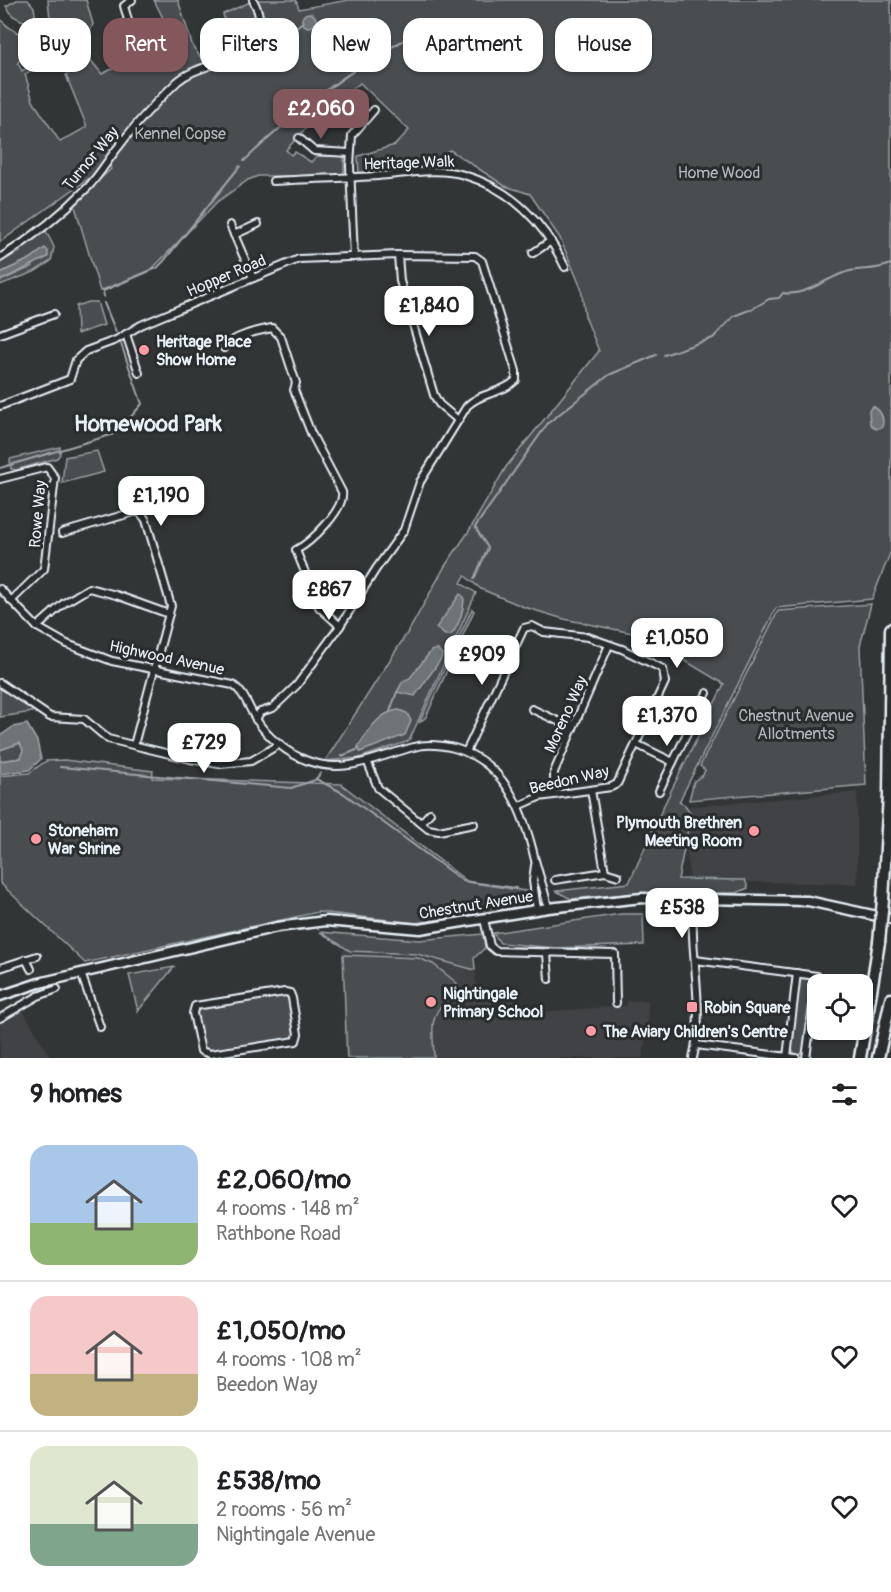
<!DOCTYPE html>
<meta charset="utf-8">
<style>
body{margin:0;font-family:Pangolin,sans-serif;background:#f6f6f6;color:#202124;height:100vh;display:flex;flex-direction:column;font-size:22px;white-space:nowrap}
*{box-sizing:border-box;margin:0}
p{font-size:20px;color:#757577}
.icon{flex:none;width:33px;height:33px;fill:none;stroke:currentColor;stroke-width:2;stroke-linecap:round;stroke-linejoin:round}
.map{position:relative;height:1058px;overflow:hidden}
.side{display:flex;flex-direction:column;background:#fff;flex:1}
.side>*{flex:none}
.hud{position:absolute;left:18px;top:18px;width:855px;height:54px;display:flex;gap:12px}
.tools{position:absolute;left:807px;top:974px;display:grid;gap:12px}
.tools a{display:grid;place-items:center;width:66px;height:66px;border-radius:12px;background:#fff;box-shadow:0 2px 4px #0004;font-size:30px}
.price{position:absolute;translate:-50% -51px;padding:0 14px;border-radius:12px;background:#fff;color:#222;font-size:20px;line-height:39px;filter:drop-shadow(0 2px 3px #0008)}
.price::after{content:'';position:absolute;left:50%;top:36px;width:18px;height:14px;margin-left:-9px;background:inherit;clip-path:polygon(0 0,100% 0,50% 100%)}
.price.on{background:#84575d;color:#fff}
ul{padding:0;list-style:none}
li{display:flex;align-items:center;gap:18px;height:150px;padding:0 30px}
li+li{border-top:2px solid #e0e0e0}
li span{display:grid;place-items:center;flex:none;width:168px;height:120px;border-radius:18px;color:#555}
li>.icon{margin-inline-start:auto}
span .icon{width:72px;height:72px;fill:#fffc;stroke-width:1}
li b{font-size:26px}
h2{display:flex;justify-content:space-between;align-items:center;height:72px;padding:0 30px;font-size:26px}
.tag{padding:0 21px;border-radius:18px;background:#fff;box-shadow:0 2px 4px #0004;font-size:21px;line-height:54px}
.tag.on{background:#84575d;color:#fff}
.map>svg:first-child{display:block}
.built{fill:#3f4244}
.green{fill:#494d4f;stroke:#989fa4;stroke-width:1.5}
.water{fill:#6e7376;stroke:#9fa5aa;stroke-width:1.5}
.lines{fill:none;stroke-linecap:round;stroke-linejoin:round}
.stream{stroke:#9fa5aa;stroke-width:2}
.street-casing{stroke:#e8f1f8;stroke-width:10}
.secondary-casing{stroke:#e8f1f8;stroke-width:13}
.highway-casing{stroke:#e8f1f8;stroke-width:15}
.street{stroke:#2a2d2e;stroke-width:6}
.secondary{stroke:#2a2d2e;stroke-width:8}
.highway{stroke:#2a2d2e;stroke-width:10}
.highway-bridge-casing{stroke:#e8f1f8;stroke-width:15;stroke-linecap:butt}
.highway-bridge{stroke:#2a2d2e;stroke-width:10}
.poi-dot{fill:#ff9aa2;stroke:#2a2d2e;stroke-width:2}
.labels{text-anchor:middle;stroke-width:6;stroke-linejoin:round;paint-order:stroke}
.park-label{font-size:16px;fill:#b0b8bd;stroke:#2a2d2e}
.street-label{font-size:16px;fill:#e8f1f8;stroke:#2a2d2e}
.poi-label{font-size:16px;font-weight:bold;fill:#e8f1f8;stroke:#2a2d2e;text-anchor:start}
.district-label{font-size:22px;font-weight:bold;fill:#e8f1f8;stroke:#2a2d2e}
</style>
<div class="map">
<svg width="891" height="1058" viewBox="0 0 891 1058">
<rect width="100%" height="100%" fill="#323536"/>
<filter id="ink" filterUnits="userSpaceOnUse"><feTurbulence type="fractalNoise" baseFrequency=".0167" numOctaves="2"/><feDisplacementMap in="SourceGraphic" scale="12" xChannelSelector="R" yChannelSelector="G"/><feConvolveMatrix kernelMatrix="1 2 1 2 8 2 1 2 1" color-interpolation-filters="sRGB"/></filter>
<g filter="url(#ink)">
<g class="built">
<path d="M857 792V884L755 882 690 884 683 807Z"/>
<path d="M342 950 417 954 475 969 476 991 518 988 520 1013 627 1006V1001L648 1000V1026L643 1055 642 1058H345Z"/>
<path d="M22 1009 51 1058H0V1022Z"/>
</g>
<g class="green">
<path d="M17 0H28L34 7 36 22 33 26 13 16 6 6Z"/>
<path d="M48 0H86L93 24 87 39 25 74 33 101 60 142 87 127 66 75 89 58 102 74 143 54 167 32 165 22 154 0H178L193 47 202 59 231 47 223 14 255 0H296L299 9 349 0H891V551L872 599 776 608 679 802 685 805 691 814 678 879 745 880 748 888 736 893H639L571 899 556 891 629 883 663 807 724 684 642 635 564 619 524 607 481 589 465 576 461 583 476 593 409 741 359 758 325 761 411 627 445 566 469 531 506 467 599 351 585 316 581 288 560 238 530 194 505 186 450 150 438 157 359 173 358 156 395 145 409 130 360 83 305 129 286 150 291 155 295 152 311 162 317 156H344V176H258L248 180 217 202 151 270 100 291 74 203 111 169 109 164 0 242V18C8 31 20 31 29 41L18 63 22 71 36 62 52 36Z"/>
<path d="M45 229 54 247 51 261 34 272 0 285V281L32 267 45 248 30 259 0 273V261L20 252V248Z"/>
<path d="M88 302H97L104 325 77 334 76 306Z"/>
<path d="M60 447V454L57 458 16 470 11 469 10 459Z"/>
<path d="M97 451 104 472 62 483 65 457Z"/>
<path d="M871 604 860 646 866 785 689 800 694 781 703 775 705 770 700 766 778 611Z"/>
<path d="M472 609 474 611 426 717 419 723Z"/>
<path d="M0 685 29 704 32 712 0 717Z"/>
<path d="M20 743 23 750 21 758 0 761V750Z"/>
<path d="M64 760 153 771 152 778 341 784 468 882 526 891 513 908 415 923 318 912 85 963 0 883V776L29 773 46 761Z"/>
<path d="M621 914H643L644 945 556 948 500 943 493 933Z"/>
<path d="M320 932 419 940 483 934 485 948 474 958 475 970 417 954 350 951Z"/>
<path d="M343 955 418 958 433 964 457 983 456 992H448L446 1002C427 1015 434 1038 434 1058H347Z"/>
<path d="M174 967 138 1011 129 975Z"/>
<path d="M804 977 810 978 813 986 805 1052 796 1056 791 1048 799 982Z"/>
<path d="M285 995C293 1002 298 1028 293 1038L211 1051 202 1046 197 1013 199 1009Z"/>
</g>
<g class="water">
<circle cx="309" cy="20" r="7"/>
<path d="M45 248 48 251V257L0 281V273L30 259Z"/>
<path d="M873 406C881 411 885 417 882 427L876 429 870 424 869 410Z"/>
<path d="M460 594 464 597C464 610 459 626 451 635H445L436 628Z"/>
<path d="M437 649 442 654 441 659 415 696 397 692 403 681 410 678 431 651Z"/>
<path d="M399 710 407 713 411 721 405 735 360 752 358 747C368 731 380 711 399 710Z"/>
<path d="M27 724 37 741 41 759 29 770 0 774V761L21 758 23 750 20 743 0 750V736L13 727Z"/>
</g>
<g class="lines">
<g class="stream">
<path d="M279 42 282 37 303 22"/>
<path d="M244 161C296 112 342 74 404 40"/>
<path d="M104 297 103 291 157 268 163 262 240 166"/>
<path d="M104 303 116 332"/>
<path d="M664 355 713 338 734 316 754 308 769 299 779 298 783 293C807 297 828 276 850 271 866 268 874 271 891 264"/>
<path d="M0 468 117 433 142 404 121 344"/>
<path d="M474 579 488 548 475 527 548 423 609 375 656 355"/>
<path d="M390 711 397 692"/>
<path d="M342 756 359 749"/>
<path d="M60 767 291 788 315 780 321 773"/>
<path d="M316 779 343 793 463 881 516 888"/>
</g>
<g class="street-casing">
<g id="street">
<path d="M114 35 128 20 124 6 132 0"/>
<path d="M299 138 314 151 350 153"/>
<path d="M273 181C308 179 343 178 378 176 404 174 438 167 464 175 512 189 545 224 565 267"/>
<path d="M230 225 253 278"/>
<path d="M234 235 258 224"/>
<path d="M533 253 551 241"/>
<path d="M398 255 400 281 434 395 439 404 458 420"/>
<path d="M354 257 350 166 352 135 374 110"/>
<path d="M0 258C32 238 63 213 89 186 100 174 109 158 120 145 137 122 157 101 178 81 200 62 240 65 256 35 263 23 259 11 253 0"/>
<path d="M0 334 54 314"/>
<path d="M126 334 139 373"/>
<path d="M224 348C232 336 257 331 272 328L281 337 296 383 294 390 311 433 342 492C345 510 310 543 296 550L319 607 340 626"/>
<path d="M0 406 70 379 76 360 86 351 116 340 141 325 299 259 398 255 475 256 482 261 516 371V380C502 394 481 392 467 406L420 482 404 530 376 569 340 626 297 685 273 708 260 712 256 720"/>
<path d="M0 479 47 467 55 478 44 569 11 601"/>
<path d="M62 533 134 512H140L146 520 171 606 134 745"/>
<path d="M0 589 37 627 67 644 112 661 233 685C245 693 248 707 256 719 267 737 288 754 308 761 347 775 377 756 414 747 427 743 441 745 454 748 506 762 524 813 535 860 539 876 545 891 548 908"/>
<path d="M37 627 64 603 89 588 116 595 169 614"/>
<path d="M0 683 50 717 84 719 108 739 190 759 220 764 251 761 280 744"/>
<path d="M656 702 690 717 697 712 707 693"/>
<path d="M532 709 573 728"/>
<path d="M636 744 673 762"/>
<path d="M466 752 524 628 532 626 544 632 588 637 622 649 663 669 665 682 617 784 611 787 539 797 519 806"/>
<path d="M368 763 378 788 428 829 439 831 474 824"/>
<path d="M591 790 605 872"/>
<path d="M659 791 691 725"/>
<path d="M554 795V772L609 645"/>
<path d="M421 823 430 813"/>
<path d="M535 865 533 881 537 910"/>
<path d="M555 880 605 872 618 876"/>
<path d="M484 919 490 946 496 951 615 954 616 1003"/>
<path d="M547 954 549 979"/>
<path d="M26 959 31 969"/>
<path d="M695 960 817 976 806 1058"/>
<path d="M0 968 37 956"/>
<path d="M81 973 100 1027"/>
<path d="M285 992 290 993 292 998 298 1034 296 1041 210 1054 201 1051 193 1013 195 1006Z"/>
<path d="M0 1018 38 996 57 989"/>
<path d="M696 1045 796 1058"/>
<path d="M787 1057 797 973"/>
<path d="M693 1058C706 1006 688 952 694 899"/>
</g>
</g>
<g class="secondary-casing">
<path id="secondary" d="M0 996 39 983 277 927 326 921 420 929 548 908 642 898 808 901 891 919"/>
</g>
<g class="highway-casing">
<g id="highway">
<path d="M883 900 889 795 891 629"/>
<path d="M860 1058 879 942"/>
<path d="M878 1058 891 999"/>
</g>
</g>
<use href="#street" class="street"/>
<use href="#secondary" class="secondary"/>
<use href="#highway" class="highway"/>
<g class="highway-bridge-casing">
<path id="highway-bridge" d="M879 942 883 900"/>
</g>
<use href="#highway-bridge" class="highway-bridge"/>
</g>
</g>
<g class="poi-dot">
<circle cx="144" cy="350" r="6"/>
<circle cx="754" cy="831" r="6"/>
<circle cx="36" cy="839" r="6"/>
<circle cx="431" cy="1002" r="6"/>
<rect x="686" y="1001" width="12" height="12" rx="3"/>
<circle cx="591" cy="1031" r="6"/>
</g>
<g class="labels">
<g class="park-label">
<text x="180" y="139">Kennel Copse</text>
<text x="719" y="178">Home Wood</text>
<text x="796" y="721">Chestnut Avenue<tspan x="796" dy="18">Allotments</tspan></text>
</g>
<g class="street-label">
<text transform="translate(90 158) rotate(-50)" y="6">Turnor Way</text>
<text transform="translate(409 162) rotate(-2)" y="6">Heritage Walk</text>
<text transform="translate(226 275) rotate(-23)" y="6">Hopper Road</text>
<text transform="translate(37 514) rotate(-85)" y="6">Rowe Way</text>
<text transform="translate(167 657) rotate(12)" y="6">Highwood Avenue</text>
<text transform="translate(565 714) rotate(-66)" y="6">Moreno Way</text>
<text transform="translate(569 779) rotate(-13)" y="6">Beedon Way</text>
<text transform="translate(476 904) rotate(-9)" y="6">Chestnut Avenue</text>
</g>
<g class="poi-label">
<text x="156" y="347">Heritage Place<tspan x="156" dy="18">Show Home</tspan></text>
<text x="742" y="828" text-anchor="end">Plymouth Brethren<tspan x="742" dy="18">Meeting Room</tspan></text>
<text x="48" y="836">Stoneham<tspan x="48" dy="18">War Shrine</tspan></text>
<text x="443" y="999">Nightingale<tspan x="443" dy="18">Primary School</tspan></text>
<text x="704" y="1013">Robin Square</text>
<text x="603" y="1037">The Aviary Children's Centre</text>
</g>
<g class="district-label">
<text x="148" y="431">Homewood Park</text>
</g>
</g>
</svg>
<div class="tools">
<a><svg class="icon" aria-label="locate" viewBox="0 0 24 24"><circle cx="12" cy="12" r="6"/><path d="M12 2v4M12 18v4M2 12h4M18 12h4"/></svg></a>
</div>
<b class="price on" style="left:321px;top:140px">£2,060</b>
<b class="price" style="left:429px;top:337px">£1,840</b>
<b class="price" style="left:161px;top:527px">£1,190</b>
<b class="price" style="left:329px;top:621px">£867</b>
<b class="price" style="left:677px;top:669px">£1,050</b>
<b class="price" style="left:482px;top:686px">£909</b>
<b class="price" style="left:667px;top:747px">£1,370</b>
<b class="price" style="left:204px;top:774px">£729</b>
<b class="price" style="left:682px;top:939px">£538</b>
<div class="hud">
<a class="tag">Buy</a>
<a class="tag on">Rent</a>
<a class="tag">Filters</a>
<a class="tag">New</a>
<a class="tag">Apartment</a>
<a class="tag">House</a>
</div>
</div>
<section class="side">
<h2>9 homes<svg class="icon" aria-label="filters" viewBox="0 0 24 24"><path d="M4 7h16M4 17h16"/><circle cx="9" cy="7" r="2"/><circle cx="15" cy="17" r="2"/></svg></h2>
<ul>
<li><span style="background:linear-gradient(#a9c7e8 65%,#8fb573 0)"><svg class="icon" aria-label="home" viewBox="0 0 24 24"><path d="M3 11l9-7 9 7M6 9v11h12V9"/></svg></span><div><b>£2,060/mo</b><p>4 rooms · 148 m²</p><p>Rathbone Road</p></div><svg class="icon" aria-label="heart" viewBox="0 0 24 24"><path d="M12 20l-8-8c-3-5 5-10 8-4 3-6 11-1 8 4z"/></svg></li>
<li><span style="background:linear-gradient(#f6c9c9 65%,#c2b280 0)"><svg class="icon" aria-label="home" viewBox="0 0 24 24"><path d="M3 11l9-7 9 7M6 9v11h12V9"/></svg></span><div><b>£1,050/mo</b><p>4 rooms · 108 m²</p><p>Beedon Way</p></div><svg class="icon" aria-label="heart" viewBox="0 0 24 24"><path d="M12 20l-8-8c-3-5 5-10 8-4 3-6 11-1 8 4z"/></svg></li>
<li><span style="background:linear-gradient(#dfe7d0 65%,#7fa58c 0)"><svg class="icon" aria-label="home" viewBox="0 0 24 24"><path d="M3 11l9-7 9 7M6 9v11h12V9"/></svg></span><div><b>£538/mo</b><p>2 rooms · 56 m²</p><p>Nightingale Avenue</p></div><svg class="icon" aria-label="heart" viewBox="0 0 24 24"><path d="M12 20l-8-8c-3-5 5-10 8-4 3-6 11-1 8 4z"/></svg></li>
</ul>
</section>
